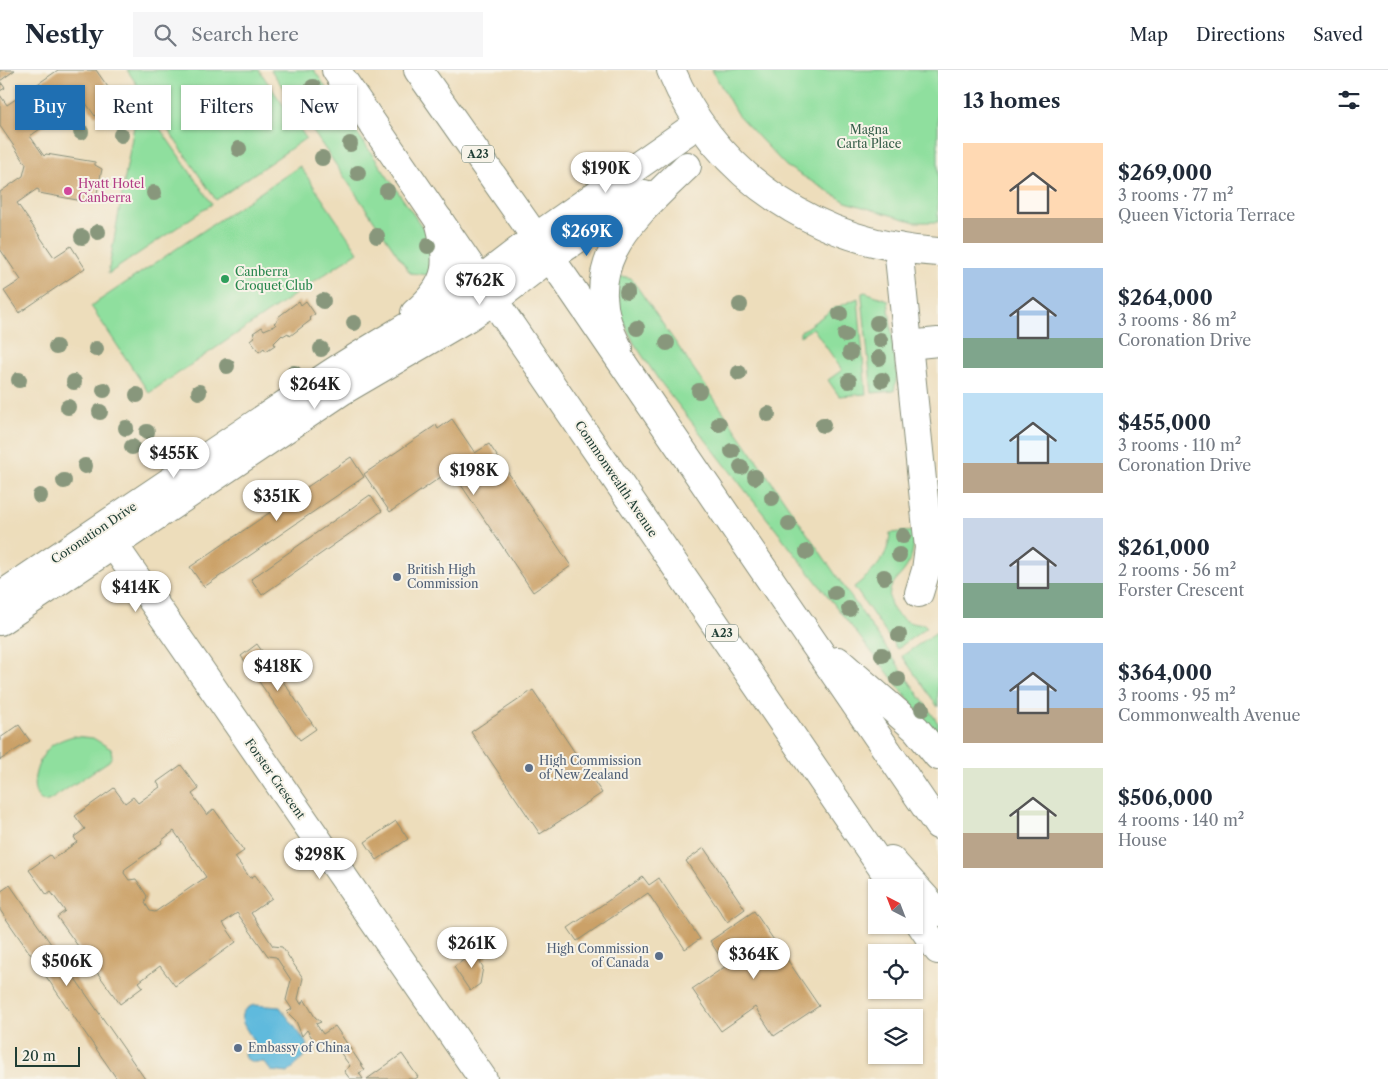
<!DOCTYPE html>
<meta charset="utf-8">
<style>
body{margin:0;font-family:"Libre Caslon Text",serif;background:#f6f6f7;color:#1f2937;height:100vh;display:flex;flex-direction:column;font-size:19px;white-space:nowrap}
*{box-sizing:border-box;margin:0}
p{font-size:16px;color:#747a83}
.icon{flex:none;width:28px;height:28px;fill:none;stroke:currentColor;stroke-width:2;stroke-linecap:round;stroke-linejoin:round}
.map{position:relative;flex:1;overflow:hidden}
.sheet{display:flex;flex-direction:column;background:#fff;width:450px}
.sheet>*{flex:none}
.guide{position:absolute;left:15px;top:15px;width:475px;height:45px;display:flex;gap:10px}
.needle{width:32px;rotate:318deg}
.fabs{position:absolute;left:868px;top:809px;display:grid;gap:10px}
.fabs a{display:grid;place-items:center;width:55px;height:55px;border-radius:0px;background:#fff;box-shadow:0 1px 4px #0004;font-size:25px}
.scale{position:absolute;left:15px;bottom:12px;width:65px;box-sizing:border-box;padding-left:5px;border:2px solid #1f3d34;border-top:0;font-size:14px;line-height:18px;white-space:nowrap;color:#1f3d34;-webkit-text-stroke:4px #f7f3e8;paint-order:stroke}
.price{position:absolute;translate:-50% -42px;padding:0 11px;border-radius:18px;background:#fff;color:#222;font-size:16px;line-height:32px;filter:drop-shadow(0 1px 2px #0008)}
.price::after{content:'';position:absolute;left:50%;top:30px;width:15px;height:11px;margin-left:-8px;background:inherit;clip-path:polygon(0 0,100% 0,50% 100%)}
.price.on{background:#1f6fb2;color:#fff}
ul{padding:0;list-style:none}
li{display:flex;align-items:center;gap:15px;height:125px;padding:0 25px}
li span{display:grid;place-items:center;flex:none;width:140px;height:100px;border-radius:0px;color:#555}
li>.icon{margin-inline-start:auto}
span .icon{width:60px;height:60px;fill:#fffc;stroke-width:1}
li b{font-size:21px}
h2{display:flex;justify-content:space-between;align-items:center;height:60px;padding:0 25px;font-size:21px}
.pill{padding:0 18px;border-radius:0px;background:#fff;box-shadow:0 1px 4px #0004;font-size:18px;line-height:45px}
.pill.on{background:#1f6fb2;color:#fff}
header{display:flex;align-items:center;gap:30px;box-sizing:border-box;height:70px;padding:0 25px;background:#fff;border-bottom:1px solid #e0e1e3}
header strong{font-size:24px}
nav{display:flex;gap:28px;margin-inline-start:auto;font-size:18px}
.search{width:350px;height:45px;background:#f6f6f7;display:flex;align-items:center;gap:12px;box-sizing:border-box;padding:0 18px;border-radius:0px;color:#747a83;font-size:19px}
main{display:flex;flex:1;min-height:0}
.map>svg:first-child{display:block}
.green{fill:#8fdf9e;stroke:#578e69}
.water{fill:#5fbadd;stroke:#3f7c88}
.building{fill:#cba168;fill-rule:evenodd}
.lines{fill:none;stroke-linecap:round;stroke-linejoin:round}
.minor-casing{stroke:#868d78;stroke-width:30}
.highway-casing{stroke:#868d78;stroke-width:30}
.minor{stroke:#fff;stroke-width:28}
.highway{stroke:#fff;stroke-width:28}
.tree{fill:#88977c}
.hotel-dot{fill:#d1479c;stroke:#f7f3e8;stroke-width:2}
.leisure-dot{fill:#2e9e5b;stroke:#f7f3e8;stroke-width:2}
.service-dot{fill:#5c6f8a;stroke:#f7f3e8;stroke-width:2}
.labels{text-anchor:middle;stroke-width:4;stroke-linejoin:round;paint-order:stroke}
.shield{fill:#f7f3e8;stroke:#60746a;stroke-width:1}
.shield-label{font-size:11px;font-weight:bold;fill:#1f3d34}
.park-label{font-size:12px;fill:#355d49;stroke:#f7f3e8}
.hotel-label{font-size:12px;fill:#b23c85;stroke:#f7f3e8;text-anchor:start}
.leisure-label{font-size:12px;fill:#27864d;stroke:#f7f3e8;text-anchor:start}
.street-label{font-size:12px;fill:#1f3d34;stroke:#f7f3e8}
.service-label{font-size:12px;fill:#4e5e75;stroke:#f7f3e8;text-anchor:start}
</style>
<header>
<strong>Nestly</strong>
<div class="search"><svg class="icon" aria-label="search" viewBox="0 0 24 24"><circle cx="10" cy="10" r="6"/><path d="M15 15l6 6"/></svg>Search here</div>
<nav><a>Map</a><a>Directions</a><a>Saved</a></nav>
</header>
<main>
<div class="map">
<svg width="938" height="1009" viewBox="0 0 938 1009">
<rect width="100%" height="100%" fill="#f7f3e8"/>
<filter id="ink" filterUnits="userSpaceOnUse"><feTurbulence type="fractalNoise" baseFrequency=".02" numOctaves="2"/><feDisplacementMap in="SourceGraphic" scale="10" xChannelSelector="R" yChannelSelector="G"/><feConvolveMatrix kernelMatrix="1 2 1 2 8 2 1 2 1" color-interpolation-filters="sRGB"/></filter>
<filter id="wash" filterUnits="userSpaceOnUse"><feTurbulence type="fractalNoise" baseFrequency=".0096" numOctaves="4" result="noise"/><feDisplacementMap in="SourceGraphic" scale="20" xChannelSelector="R" yChannelSelector="G"/><feGaussianBlur stdDeviation="1.12" result="paint"/><feColorMatrix in="noise" values="0 0 0 0 0 0 0 0 0 0 0 0 0 0 0 0 0 1.4 0 .05"/><feComposite in="paint" operator="in"/></filter>
<g filter="url(#wash)">
<rect width="100%" height="100%" fill="#edddbb"/>
<g class="green">
<path d="M127 0H259L306 68 216 130Z"/>
<path d="M271 0H314L429 167 433 176 437 206 410 203Z"/>
<path d="M712 0H938V152H915L846 132 786 96 737 44Z"/>
<path d="M139 28 212 134 108 204Z"/>
<path d="M300 96 358 182 149 323 91 236Z"/>
<path d="M620 206 631 208 938 653V667L658 309 634 273 618 240 614 209Z"/>
<path d="M865 222 888 230 897 306 894 321 872 323 862 227V223Z"/>
<path d="M858 228 866 324 839 326 828 310 842 300 813 258 800 266V262L835 238Z"/>
<path d="M914 461C914 476 913 490 903 502 899 507 891 514 890 521 886 541 906 556 924 554L927 557 897 579 854 517C873 502 889 488 890 463Z"/>
<path d="M938 561V637L902 586Z"/>
<path d="M73 666 93 668 111 679 112 686 109 691 50 730 45 732C25 725 37 690 48 679 54 672 64 669 73 666Z"/>
</g>
<path class="water" d="M254 935 280 937 308 975 302 979 306 984 288 1003 271 1001 264 992H252L245 988 244 983 253 971C249 960 229 943 254 935Z"/>
<g id="blocks">
<g class="building">
<path d="M0 0H15L0 11 5 18 0 21Z"/>
<path d="M58 0H96L117 30 95 46 83 29 30 66 44 86 46 84 95 92V95L102 99 96 128 89 129 88 132 39 123V120L37 119 17 133 54 187 71 176 85 198 19 243 4 221 21 210 0 179V122L23 106 26 94 0 56V25L7 35Z"/>
<path d="M299 231 301 235 306 231 315 244 309 248 311 250 290 266 288 263 283 266 282 265 274 273 275 275 266 281 264 278 259 282 250 270 255 266 253 263 262 257 264 260 276 255 274 253 279 249 278 247Z"/>
<path d="M452 349 475 383 489 374 571 496 533 522 451 400 390 442 364 404 436 355 438 359Z"/>
<path d="M351 387 364 407 204 517 190 497Z"/>
<path d="M370 425 382 441 262 525 251 509Z"/>
<path d="M257 574 316 659 300 670 241 586Z"/>
<path d="M533 620 602 723 540 764 471 662Z"/>
<path d="M19 655 30 671 0 690V668Z"/>
<path d="M181 695 199 719 192 724 207 745 214 739 244 781 235 787 250 808 255 805 272 828 251 843 273 876 282 877 303 908 298 929 301 934 304 929 315 947 321 952 316 954 323 964 335 956 365 1000 359 1003 363 1009H350L344 1001 350 996 332 971 320 980 307 960 302 966 296 951 287 942 292 939 286 930 291 910 276 887 268 886 237 843 223 853 236 872 175 916 160 896 139 912 143 917 120 934 57 847 65 841 51 822 47 825 29 800 50 785 53 789 77 772 74 767 85 759 75 746 114 718 125 733 133 727 138 733 160 717 157 712ZM174 761 206 807 155 842 150 841 145 833 147 826 136 809 129 810 124 803 125 799 162 773 161 771Z"/>
<path d="M396 751 408 769 377 790 365 772Z"/>
<path d="M704 778 745 839 727 852 686 791Z"/>
<path d="M643 807 649 815 659 808 700 869 685 879 648 823 577 871 568 858Z"/>
<path d="M10 815 145 1009H117L0 840V822Z"/>
<path d="M754 841 819 936 774 966 755 937 721 961 692 919 726 896 710 871Z"/>
<path d="M480 878 487 888 480 892 483 897 480 914 470 921 454 897Z"/>
<path d="M402 984 418 1007 415 1009H367Z"/>
</g>
</g>
</g>
<g filter="url(#ink)">
<use href="#blocks" fill-opacity="0" stroke="#868d78" stroke-width="1"/>
<g class="lines">
<g class="minor-casing">
<g id="minor">
<path d="M671 0C717 110 821 175 938 182"/>
<path d="M536 167 699 53"/>
<path d="M898 177 929 478 926 500 919 523"/>
<path d="M549 188 644 124"/>
<path d="M415 243C451 213 450 192 439 150"/>
<path d="M908 275 938 272"/>
<path d="M618 278C575 195 632 149 687 96"/>
<path d="M102 458 483 1009"/>
<path d="M0 526 327 306C377 273 431 245 480 210"/>
<path d="M0 551 342 321 467 248 494 230"/>
</g>
</g>
<g class="highway-casing">
<g id="highway">
<path d="M336 0 896 818"/>
<path d="M418 0 567 212 938 755"/>
<path d="M480 210 536 167"/>
<path d="M494 230 549 188"/>
<path d="M838 591 916 659 938 686"/>
<path d="M891 790 938 842"/>
<path d="M914 844 938 880"/>
</g>
</g>
<use href="#minor" class="minor"/>
<use href="#highway" class="highway"/>
</g>
<g class="tree">
<circle cx="313" cy="17" r="8"/>
<circle cx="144" cy="50" r="8"/>
<circle cx="81" cy="62" r="8"/>
<circle cx="121" cy="65" r="8"/>
<circle cx="350" cy="74" r="8"/>
<circle cx="239" cy="79" r="8"/>
<circle cx="322" cy="88" r="8"/>
<circle cx="358" cy="103" r="8"/>
<circle cx="387" cy="121" r="8"/>
<circle cx="154" cy="123" r="8"/>
<circle cx="98" cy="162" r="8"/>
<circle cx="377" cy="166" r="8"/>
<circle cx="82" cy="167" r="8"/>
<circle cx="428" cy="176" r="8"/>
<circle cx="627" cy="222" r="8"/>
<circle cx="323" cy="231" r="8"/>
<circle cx="740" cy="235" r="8"/>
<circle cx="840" cy="244" r="8"/>
<circle cx="354" cy="253" r="8"/>
<circle cx="877" cy="253" r="8"/>
<circle cx="637" cy="258" r="8"/>
<circle cx="845" cy="265" r="8"/>
<circle cx="880" cy="270" r="8"/>
<circle cx="667" cy="273" r="8"/>
<circle cx="56" cy="277" r="8"/>
<circle cx="96" cy="279" r="8"/>
<circle cx="321" cy="279" r="8"/>
<circle cx="850" cy="283" r="8"/>
<circle cx="879" cy="288" r="8"/>
<circle cx="227" cy="296" r="8"/>
<circle cx="294" cy="303" r="8"/>
<circle cx="739" cy="303" r="8"/>
<circle cx="19" cy="310" r="8"/>
<circle cx="882" cy="310" r="8"/>
<circle cx="849" cy="311" r="8"/>
<circle cx="74" cy="312" r="8"/>
<circle cx="104" cy="320" r="8"/>
<circle cx="699" cy="321" r="8"/>
<circle cx="199" cy="322" r="8"/>
<circle cx="137" cy="325" r="8"/>
<circle cx="68" cy="337" r="8"/>
<circle cx="100" cy="342" r="8"/>
<circle cx="768" cy="344" r="8"/>
<circle cx="719" cy="354" r="8"/>
<circle cx="823" cy="355" r="8"/>
<circle cx="126" cy="358" r="8"/>
<circle cx="147" cy="362" r="8"/>
<circle cx="132" cy="377" r="8"/>
<circle cx="732" cy="381" r="8"/>
<circle cx="85" cy="396" r="8"/>
<circle cx="741" cy="397" r="8"/>
<circle cx="755" cy="407" r="8"/>
<circle cx="64" cy="411" r="8"/>
<circle cx="40" cy="426" r="8"/>
<circle cx="772" cy="428" r="8"/>
<circle cx="789" cy="454" r="8"/>
<circle cx="903" cy="466" r="8"/>
<circle cx="807" cy="482" r="8"/>
<circle cx="899" cy="485" r="8"/>
<circle cx="884" cy="507" r="8"/>
<circle cx="835" cy="523" r="8"/>
<circle cx="849" cy="539" r="8"/>
<circle cx="899" cy="565" r="8"/>
<circle cx="882" cy="585" r="8"/>
<circle cx="898" cy="609" r="8"/>
<circle cx="922" cy="639" r="8"/>
</g>
</g>
<circle class="hotel-dot" cx="68" cy="121" r="5"/>
<circle class="leisure-dot" cx="225" cy="209" r="5"/>
<g class="service-dot">
<circle cx="397" cy="507" r="5"/>
<circle cx="529" cy="698" r="5"/>
<circle cx="659" cy="886" r="5"/>
<circle cx="238" cy="978" r="5"/>
</g>
<g class="labels">
<g class="shield">
<rect x="462" y="75.5" width="32" height="17" rx="4"/>
<rect x="706" y="554.5" width="32" height="17" rx="4"/>
</g>
<g class="shield-label">
<text x="478" y="88">A23</text>
<text x="722" y="567">A23</text>
</g>
<g class="park-label">
<text x="869" y="64">Magna<tspan x="869" dy="14">Carta Place</tspan></text>
</g>
<g class="hotel-label">
<text x="78" y="118">Hyatt Hotel<tspan x="78" dy="14">Canberra</tspan></text>
</g>
<g class="leisure-label">
<text x="235" y="206">Canberra<tspan x="235" dy="14">Croquet Club</tspan></text>
</g>
<g class="street-label">
<text transform="translate(616 409) rotate(56)" y="4">Commonwealth Avenue</text>
<text transform="translate(94 463) rotate(-34)" y="4">Coronation Drive</text>
<text transform="translate(275 709) rotate(55)" y="4">Forster Crescent</text>
</g>
<g class="service-label">
<text x="407" y="504">British High<tspan x="407" dy="14">Commission</tspan></text>
<text x="539" y="695">High Commission<tspan x="539" dy="14">of New Zealand</tspan></text>
<text x="649" y="883" text-anchor="end">High Commission<tspan x="649" dy="14">of Canada</tspan></text>
<text x="248" y="982">Embassy of China</text>
</g>
</g>
</svg>
<div class="fabs">
<a><svg class="needle" viewBox="-14 -14 28 28"><path d="M0-13l5 13h-10z" fill="#e53935"/><path d="M0 13l5-13h-10z" fill="#747a83"/></svg></a>
<a><svg class="icon" aria-label="locate" viewBox="0 0 24 24"><circle cx="12" cy="12" r="6"/><path d="M12 2v4M12 18v4M2 12h4M18 12h4"/></svg></a>
<a><svg class="icon" aria-label="layers" viewBox="0 0 24 24"><path d="M12 4l9 5-9 5-9-5zM3 14l9 5 9-5"/></svg></a>
</div>
<div class="scale">20 m</div>
<b class="price" style="left:606px;top:124px">$190K</b>
<b class="price on" style="left:587px;top:187px">$269K</b>
<b class="price" style="left:480px;top:236px">$762K</b>
<b class="price" style="left:315px;top:340px">$264K</b>
<b class="price" style="left:174px;top:409px">$455K</b>
<b class="price" style="left:474px;top:426px">$198K</b>
<b class="price" style="left:277px;top:452px">$351K</b>
<b class="price" style="left:136px;top:543px">$414K</b>
<b class="price" style="left:278px;top:622px">$418K</b>
<b class="price" style="left:320px;top:810px">$298K</b>
<b class="price" style="left:472px;top:899px">$261K</b>
<b class="price" style="left:754px;top:910px">$364K</b>
<b class="price" style="left:67px;top:917px">$506K</b>
<div class="guide">
<a class="pill on">Buy</a>
<a class="pill">Rent</a>
<a class="pill">Filters</a>
<a class="pill">New</a>
</div>
</div>
<section class="sheet">
<h2>13 homes<svg class="icon" aria-label="filters" viewBox="0 0 24 24"><path d="M4 7h16M4 17h16"/><circle cx="9" cy="7" r="2"/><circle cx="15" cy="17" r="2"/></svg></h2>
<ul>
<li><span style="background:linear-gradient(#ffd9b3 75%,#b9a48a 0)"><svg class="icon" aria-label="home" viewBox="0 0 24 24"><path d="M3 11l9-7 9 7M6 9v11h12V9"/></svg></span><div><b>$269,000</b><p>3 rooms · 77 m²</p><p>Queen Victoria Terrace</p></div></li>
<li><span style="background:linear-gradient(#a9c7e8 70%,#7fa58c 0)"><svg class="icon" aria-label="home" viewBox="0 0 24 24"><path d="M3 11l9-7 9 7M6 9v11h12V9"/></svg></span><div><b>$264,000</b><p>3 rooms · 86 m²</p><p>Coronation Drive</p></div></li>
<li><span style="background:linear-gradient(#bfe0f5 70%,#b9a48a 0)"><svg class="icon" aria-label="home" viewBox="0 0 24 24"><path d="M3 11l9-7 9 7M6 9v11h12V9"/></svg></span><div><b>$455,000</b><p>3 rooms · 110 m²</p><p>Coronation Drive</p></div></li>
<li><span style="background:linear-gradient(#c9d6e8 65%,#7fa58c 0)"><svg class="icon" aria-label="home" viewBox="0 0 24 24"><path d="M3 11l9-7 9 7M6 9v11h12V9"/></svg></span><div><b>$261,000</b><p>2 rooms · 56 m²</p><p>Forster Crescent</p></div></li>
<li><span style="background:linear-gradient(#a9c7e8 65%,#b9a48a 0)"><svg class="icon" aria-label="home" viewBox="0 0 24 24"><path d="M3 11l9-7 9 7M6 9v11h12V9"/></svg></span><div><b>$364,000</b><p>3 rooms · 95 m²</p><p>Commonwealth Avenue</p></div></li>
<li><span style="background:linear-gradient(#dfe7d0 65%,#b9a48a 0)"><svg class="icon" aria-label="home" viewBox="0 0 24 24"><path d="M3 11l9-7 9 7M6 9v11h12V9"/></svg></span><div><b>$506,000</b><p>4 rooms · 140 m²</p><p>House</p></div></li>
</ul>
</section>
</main>
